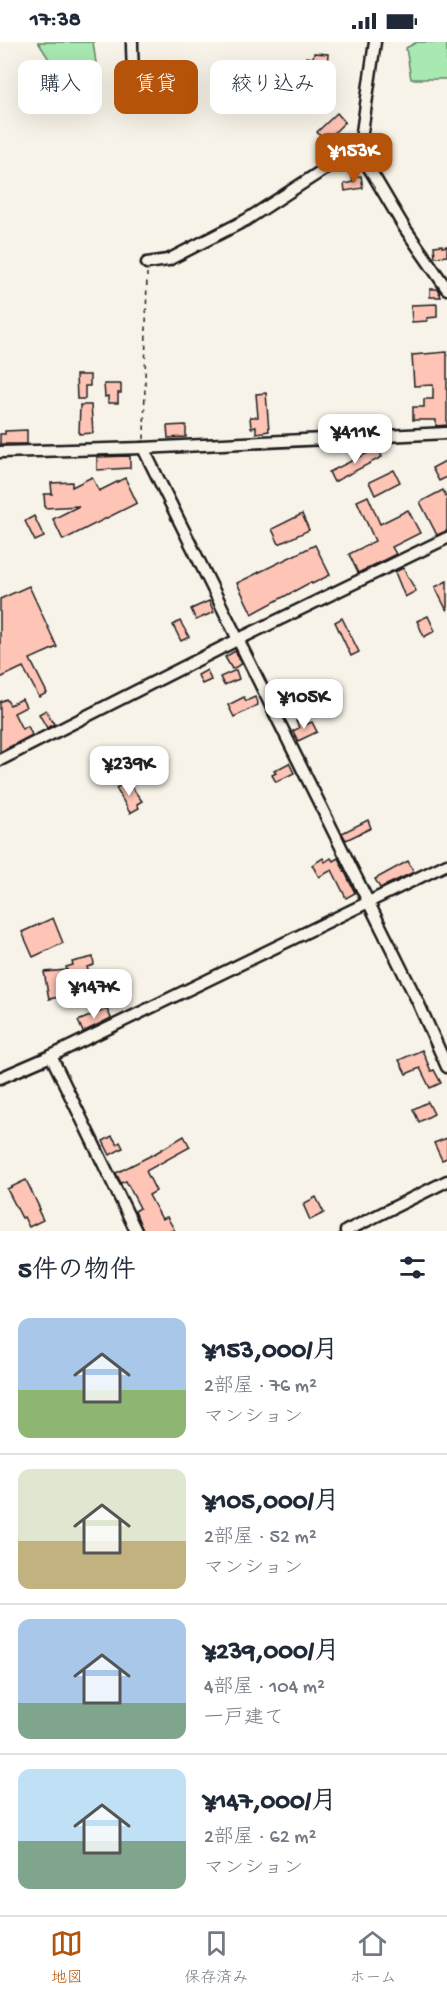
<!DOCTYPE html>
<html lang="ja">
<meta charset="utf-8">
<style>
body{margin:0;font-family:"Gochi Hand","Klee One",sans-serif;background:#f6f6f7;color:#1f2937;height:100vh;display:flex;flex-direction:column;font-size:22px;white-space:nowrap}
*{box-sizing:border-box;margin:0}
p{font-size:20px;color:#747a83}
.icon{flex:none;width:33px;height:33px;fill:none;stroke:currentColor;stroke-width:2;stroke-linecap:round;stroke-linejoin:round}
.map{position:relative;height:1189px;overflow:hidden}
.side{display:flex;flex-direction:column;background:#fff;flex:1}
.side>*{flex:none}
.banner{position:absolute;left:18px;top:18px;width:411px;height:54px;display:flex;gap:12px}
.price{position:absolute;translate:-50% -51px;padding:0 14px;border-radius:12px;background:#fff;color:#222;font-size:20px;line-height:39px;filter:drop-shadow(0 2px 3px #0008)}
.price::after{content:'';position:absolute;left:50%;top:36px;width:18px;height:14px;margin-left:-9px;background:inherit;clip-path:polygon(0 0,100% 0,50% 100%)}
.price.selected{background:#b45309;color:#fff}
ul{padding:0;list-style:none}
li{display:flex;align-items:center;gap:18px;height:150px;padding:0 18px}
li+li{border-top:2px solid #e0e1e3}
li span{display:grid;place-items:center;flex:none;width:168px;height:120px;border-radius:12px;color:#555}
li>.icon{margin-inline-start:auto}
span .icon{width:72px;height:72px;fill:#fffc;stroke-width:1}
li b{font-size:26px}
h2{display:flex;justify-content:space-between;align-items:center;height:72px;padding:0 18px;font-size:26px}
.tag{padding:0 21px;border-radius:12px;background:#fff;box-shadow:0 6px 24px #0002;font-size:21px;line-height:54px}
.tag.selected{background:#b45309;color:#fff}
.status{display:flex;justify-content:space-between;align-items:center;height:42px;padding:0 30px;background:#fff;direction:ltr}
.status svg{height:16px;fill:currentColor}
.tabs{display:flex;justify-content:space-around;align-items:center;height:84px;border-top:2px solid #e0e1e3;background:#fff;font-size:16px;color:#747a83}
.tabs a{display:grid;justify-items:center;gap:3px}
.tabs .selected{color:#b45309}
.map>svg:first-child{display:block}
.green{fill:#a8e8b1;stroke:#628266;stroke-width:1.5}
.building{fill:#fec4b6;stroke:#1c1c1c;stroke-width:1.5}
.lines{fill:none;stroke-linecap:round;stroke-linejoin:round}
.minor-casing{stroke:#1c1c1c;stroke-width:15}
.path{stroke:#1c1c1c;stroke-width:1.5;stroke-dasharray:4.5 4.5;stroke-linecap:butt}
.minor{stroke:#f7f3e8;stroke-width:10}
</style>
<div class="status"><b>17:38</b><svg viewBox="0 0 49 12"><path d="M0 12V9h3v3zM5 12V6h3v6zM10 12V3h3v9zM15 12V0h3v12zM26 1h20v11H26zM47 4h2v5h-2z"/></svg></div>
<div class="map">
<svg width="447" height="1189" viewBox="0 0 447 1189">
<rect width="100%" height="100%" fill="#f7f3e8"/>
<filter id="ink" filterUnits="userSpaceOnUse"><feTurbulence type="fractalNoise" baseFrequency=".0167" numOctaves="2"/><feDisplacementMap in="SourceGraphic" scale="12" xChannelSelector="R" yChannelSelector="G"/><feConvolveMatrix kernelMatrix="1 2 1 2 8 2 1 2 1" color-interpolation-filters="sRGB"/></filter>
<g filter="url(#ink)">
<g class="green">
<path d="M38 0H93L98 35V63L82 69Z"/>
<path d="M417 0H447V37H411L406 6Z"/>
</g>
<g class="building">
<path d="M314 11 328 12 327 27 305 25 306 15 313 16Z"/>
<path d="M337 71 345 80 334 91 342 101 333 109 317 90Z"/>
<path d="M361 134 363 146 345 149 344 142 353 140 352 135Z"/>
<path d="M442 203V205L447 204V214L435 215 434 204Z"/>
<path d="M430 247H438L441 255H430Z"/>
<path d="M437 262V275L427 276V279L412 280 411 263Z"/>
<path d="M447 310V383L436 384V378H413V365H424V357H433V343L414 344 412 313Z"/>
<path d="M76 333H90V344H85V357H77Z"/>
<path d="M104 342H121V351H118V361H108V354L105 355Z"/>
<path d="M266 351 269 389 256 391V385L251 386 250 375H258L256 352Z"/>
<path d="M80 363H91L93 391 79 392Z"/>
<path d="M186 383V395L168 396 167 384Z"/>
<path d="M27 388V402H0V392H5V389Z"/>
<path d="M378 406 382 415 334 440 329 430Z"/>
<path d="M130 414V426L97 428V415Z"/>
<path d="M447 418V435L439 439 432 426Z"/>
<path d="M394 428 400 440 375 453 369 440Z"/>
<path d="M92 435 99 449 125 436 137 461 63 498 53 477 79 464 45 466 44 452H52L51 441 72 440V445Z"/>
<path d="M443 448 447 456V489L437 493 420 460Z"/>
<path d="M368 454 380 482 408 468 420 491 392 505 396 512 358 531 349 512 375 499 357 459Z"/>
<path d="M302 472 309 488 279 502 272 487Z"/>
<path d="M34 474 44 495 35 499 25 479Z"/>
<path d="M315 503 330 533 312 542 311 540 252 572 237 541Z"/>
<path d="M403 526 416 549 405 555 395 530Z"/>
<path d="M447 539V569L435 545Z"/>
<path d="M29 544 57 605 30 617 47 651 39 655 23 625 0 636V557Z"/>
<path d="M209 559 214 570 196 578 191 567Z"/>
<path d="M428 574 435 589 424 595 417 579Z"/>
<path d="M342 576 359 610 351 614 335 580Z"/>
<path d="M180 579 189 595 181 599 173 583Z"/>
<path d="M235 609 242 622 232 627 225 615Z"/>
<path d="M207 628 211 638 202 642 198 633Z"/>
<path d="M236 628 239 637 224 643 220 635Z"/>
<path d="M244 655 246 659 255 655 258 663 234 675 228 663Z"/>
<path d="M6 657 10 663 22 657 26 665 14 671 22 687 28 684 32 693 0 710V660Z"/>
<path d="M46 668 54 682 47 686 39 672Z"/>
<path d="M302 676 305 683 312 680 317 690 298 699 293 689 299 686 296 679Z"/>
<path d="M289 721 294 731 276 740 272 733 276 731 274 729Z"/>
<path d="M127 739 142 759 137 762 139 766 130 771 116 746Z"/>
<path d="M368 778 371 786 346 798 342 791Z"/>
<path d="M323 816 325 820 331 816 333 819 338 816 355 851 346 856 332 828 319 835 312 823Z"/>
<path d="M408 819 414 830 380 846 375 837Z"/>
<path d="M53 876 63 901 33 915 22 890Z"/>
<path d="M93 915 94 923 87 925 97 957 78 963 74 952 49 957 44 930 67 928 66 925 73 923 72 920Z"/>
<path d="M107 967 111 976 83 990 78 979Z"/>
<path d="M422 1008 431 1029 434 1028 441 1041 430 1046 420 1026 406 1032 399 1018Z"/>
<path d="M428 1060 434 1072 419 1080 413 1067Z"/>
<path d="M112 1094 117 1102 120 1100 123 1106 110 1113 103 1099Z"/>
<path d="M184 1094 190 1105 146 1129 156 1149 149 1153 162 1177 167 1175 175 1189H143L135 1169 140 1166 126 1139 121 1141 116 1131 154 1112Z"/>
<path d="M447 1096V1116L442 1118 434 1101Z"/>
<path d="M26 1138 40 1167 38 1168 43 1178 29 1185 24 1175 22 1176 7 1147Z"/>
<path d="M316 1155 324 1171 310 1178 303 1162Z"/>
</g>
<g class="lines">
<g class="minor-casing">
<g id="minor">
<path d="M132 0C132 19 134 37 134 57"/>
<path d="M375 0 360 104 369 126 404 185 447 247"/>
<path d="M147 221 168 218 246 178 360 104"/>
<path d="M143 406 417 958 447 1025"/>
<path d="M0 410 143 406 447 391"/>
<path d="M0 718 239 597 447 496"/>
<path d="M51 1014 136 1189"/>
<path d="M0 1036 51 1014 447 822"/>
<path d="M346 1189 447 1139"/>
</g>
</g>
<path class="path" d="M144 397 147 231"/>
<use href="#minor" class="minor"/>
</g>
</g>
</svg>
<b class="price selected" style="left:354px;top:142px">¥153K</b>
<b class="price" style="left:355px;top:423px">¥411K</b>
<b class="price" style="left:304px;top:688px">¥105K</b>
<b class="price" style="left:129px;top:755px">¥239K</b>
<b class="price" style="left:94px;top:978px">¥147K</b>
<div class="banner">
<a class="tag">購入</a>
<a class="tag selected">賃貸</a>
<a class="tag">絞り込み</a>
</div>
</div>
<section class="side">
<h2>5件の物件<svg class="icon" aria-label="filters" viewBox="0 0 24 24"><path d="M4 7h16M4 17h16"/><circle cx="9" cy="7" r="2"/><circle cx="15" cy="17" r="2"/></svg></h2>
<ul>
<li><span style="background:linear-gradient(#a9c7e8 60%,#8fb573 0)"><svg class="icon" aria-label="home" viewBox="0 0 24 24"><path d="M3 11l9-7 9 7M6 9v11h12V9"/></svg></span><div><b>¥153,000/月</b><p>2部屋 · 76 m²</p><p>マンション</p></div></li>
<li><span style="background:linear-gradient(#dfe7d0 60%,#c2b280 0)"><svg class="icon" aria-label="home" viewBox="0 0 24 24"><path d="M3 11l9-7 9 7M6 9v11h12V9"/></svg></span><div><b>¥105,000/月</b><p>2部屋 · 52 m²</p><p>マンション</p></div></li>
<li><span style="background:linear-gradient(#a9c7e8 70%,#7fa58c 0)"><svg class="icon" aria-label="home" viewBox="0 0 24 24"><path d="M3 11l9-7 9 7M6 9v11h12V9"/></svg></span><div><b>¥239,000/月</b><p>4部屋 · 104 m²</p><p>一戸建て</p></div></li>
<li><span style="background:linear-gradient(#bfe0f5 60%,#7fa58c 0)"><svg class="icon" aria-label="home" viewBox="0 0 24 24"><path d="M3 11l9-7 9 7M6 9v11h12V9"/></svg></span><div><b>¥147,000/月</b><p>2部屋 · 62 m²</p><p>マンション</p></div></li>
</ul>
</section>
<nav class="tabs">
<a class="selected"><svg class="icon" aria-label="map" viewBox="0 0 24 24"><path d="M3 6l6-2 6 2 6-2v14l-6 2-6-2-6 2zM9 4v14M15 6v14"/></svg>地図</a>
<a><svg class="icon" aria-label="saved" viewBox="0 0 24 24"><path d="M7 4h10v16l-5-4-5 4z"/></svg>保存済み</a>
<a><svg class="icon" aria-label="home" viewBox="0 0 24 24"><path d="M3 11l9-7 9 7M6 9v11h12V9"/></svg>ホーム</a>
</nav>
